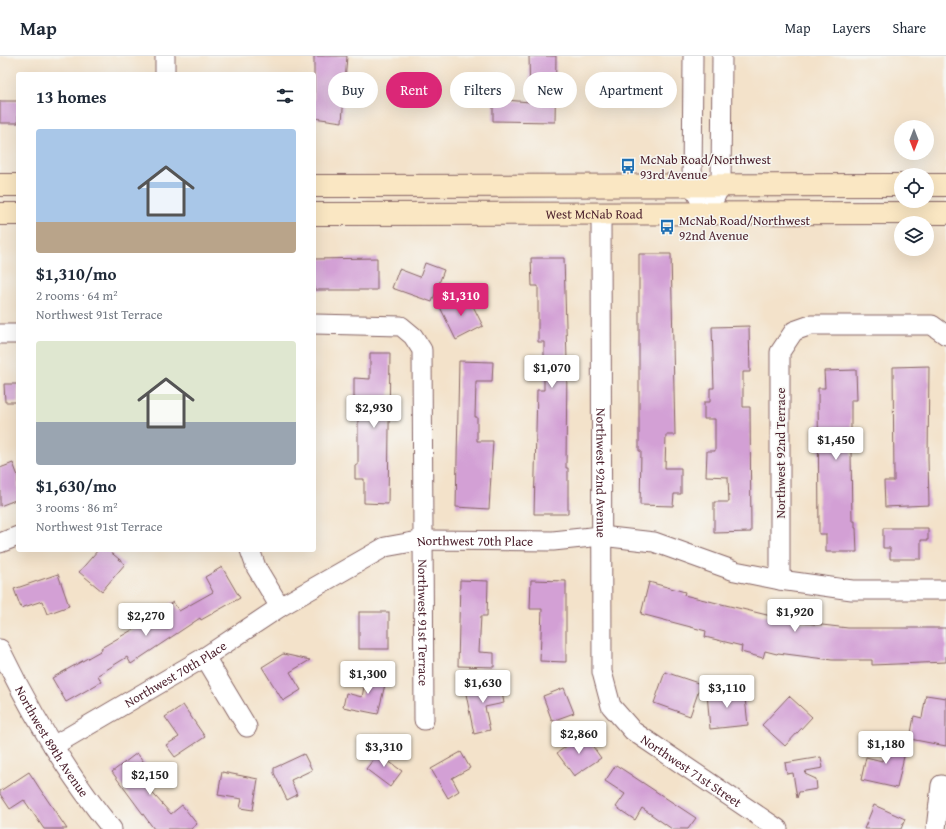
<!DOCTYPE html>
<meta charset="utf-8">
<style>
body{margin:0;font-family:"Gentium Book Plus",serif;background:#f6f6f7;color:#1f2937;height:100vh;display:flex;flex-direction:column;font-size:15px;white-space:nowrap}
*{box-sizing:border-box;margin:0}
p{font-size:13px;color:#747a83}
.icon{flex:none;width:22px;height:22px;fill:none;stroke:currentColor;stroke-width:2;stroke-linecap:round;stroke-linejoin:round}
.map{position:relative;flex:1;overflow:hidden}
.panel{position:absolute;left:16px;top:16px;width:300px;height:480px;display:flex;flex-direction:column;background:#fff;border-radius:4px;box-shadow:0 4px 16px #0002}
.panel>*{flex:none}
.banner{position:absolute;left:328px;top:16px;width:380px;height:36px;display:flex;gap:8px}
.needle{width:26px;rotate:180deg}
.tools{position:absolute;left:894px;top:64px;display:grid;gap:8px}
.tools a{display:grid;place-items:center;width:40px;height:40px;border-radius:50%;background:#fff;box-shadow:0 4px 16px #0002;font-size:20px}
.price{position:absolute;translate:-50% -34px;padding:0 9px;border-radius:4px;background:#fff;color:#222;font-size:13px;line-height:26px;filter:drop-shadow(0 1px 2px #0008)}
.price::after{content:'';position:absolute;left:50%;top:24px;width:12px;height:9px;margin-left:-6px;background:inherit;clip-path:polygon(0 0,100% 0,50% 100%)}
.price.active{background:#db2777;color:#fff}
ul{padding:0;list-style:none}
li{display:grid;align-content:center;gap:8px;height:212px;padding:0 20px}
li span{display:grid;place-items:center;height:124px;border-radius:4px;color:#555}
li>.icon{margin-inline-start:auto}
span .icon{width:72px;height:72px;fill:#fffc;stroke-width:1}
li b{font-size:17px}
h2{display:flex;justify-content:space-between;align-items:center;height:48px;padding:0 20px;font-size:17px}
.pill{padding:0 14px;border-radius:18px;background:#fff;box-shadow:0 4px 16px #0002;font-size:14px;line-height:36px}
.pill.active{background:#db2777;color:#fff}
header{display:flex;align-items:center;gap:24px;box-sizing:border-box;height:56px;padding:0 20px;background:#fff;border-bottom:1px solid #e0e1e3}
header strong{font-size:19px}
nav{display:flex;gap:22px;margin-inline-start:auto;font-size:14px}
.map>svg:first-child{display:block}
.building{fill:#d3a0d5}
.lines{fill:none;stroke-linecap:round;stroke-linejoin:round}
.minor-casing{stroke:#856363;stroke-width:21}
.secondary-casing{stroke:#856363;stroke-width:24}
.minor{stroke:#fff;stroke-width:19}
.secondary{stroke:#fae7c3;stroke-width:22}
.labels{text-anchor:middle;stroke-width:3;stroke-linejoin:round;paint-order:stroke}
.poi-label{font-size:13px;fill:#4a1f2b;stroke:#f6f6f2;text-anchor:start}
.street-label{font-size:13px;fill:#4a1f2b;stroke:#f6f6f2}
</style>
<header>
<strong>Map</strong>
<nav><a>Map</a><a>Layers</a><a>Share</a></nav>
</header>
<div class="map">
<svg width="946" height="773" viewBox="0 0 946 773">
<rect width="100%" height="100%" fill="#f6f6f2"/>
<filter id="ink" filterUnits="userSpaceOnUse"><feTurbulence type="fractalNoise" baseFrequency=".025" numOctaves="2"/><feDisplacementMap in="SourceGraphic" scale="8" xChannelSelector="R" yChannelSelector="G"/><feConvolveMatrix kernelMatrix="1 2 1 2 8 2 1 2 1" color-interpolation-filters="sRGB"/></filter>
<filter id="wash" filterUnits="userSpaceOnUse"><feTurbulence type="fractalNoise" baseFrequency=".012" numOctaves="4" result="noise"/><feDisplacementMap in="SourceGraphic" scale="16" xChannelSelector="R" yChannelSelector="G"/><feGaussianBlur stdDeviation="0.9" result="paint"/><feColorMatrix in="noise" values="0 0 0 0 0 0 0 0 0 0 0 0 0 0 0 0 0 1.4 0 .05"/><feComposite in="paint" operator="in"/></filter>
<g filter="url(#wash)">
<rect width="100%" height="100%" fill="#f3e2ca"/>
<g id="blocks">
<g class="building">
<path d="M314 0H347L342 66 314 62Z"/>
<path d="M529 0H556L555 66 493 65V43L530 46Z"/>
<rect x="0" y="45" width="18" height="22"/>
<path d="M639 198H671L675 379H666L665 412H681V438H674L673 450 640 449 641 395H639Z"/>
<path d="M377 202V234H314V203Z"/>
<path d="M531 202H564L567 304 566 412H568V458H534L537 334H544V286H538V230H532Z"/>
<path d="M425 207 444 214 432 246 392 232 399 213 420 221Z"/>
<path d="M467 238 483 270 456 284 440 251Z"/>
<path d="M749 270 750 316H743V351H750L751 476 714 477V446H729L728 421 706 420 707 395H715V363H704V346H710V332H714L712 271Z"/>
<path d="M370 297H390L388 448 364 447V423H355V409H358V342H354V322L370 323Z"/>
<path d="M459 305 493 306 492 326H476L475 361H477V385H493L489 453 456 451Z"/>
<path d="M929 310 928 402 929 449 885 451 884 425H894L893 311Z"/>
<path d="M856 314 857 344H851V395L852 465H855V472H856L857 496H826V478H819L818 332H825L824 315Z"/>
<path d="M4 328H18V346H5Z"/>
<path d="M13 407 18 420V443L0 450V412Z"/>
<path d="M883 472H928V484H921V503H890V492H883Z"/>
<path d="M98 494H108L125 508 102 535 79 516Z"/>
<path d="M222 511 240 542 201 564 200 562 131 608 127 601 98 619 101 626 66 646 52 622 102 594 101 592 144 567 143 565 173 546 179 555 213 536 205 521Z"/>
<path d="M58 518 69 550 47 558 42 545 21 552 14 533Z"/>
<path d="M460 524 488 525 487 560H481L479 596 494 597V611L458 610Z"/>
<path d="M531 524 566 525V606L540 605 542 553H530Z"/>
<path d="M649 526 685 536 684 539 796 566 848 572H946V606L872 609V604H832L778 597 777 598 765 595 763 602 741 596 742 590 705 581 706 575 641 558Z"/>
<rect x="359" y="556" width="30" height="37"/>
<path d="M283 598 310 604 290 616 301 634 283 645 262 611Z"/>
<path d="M367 616 387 620 378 658 343 651 346 637 362 641Z"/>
<path d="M665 616 701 628 690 660 654 647Z"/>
<path d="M500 626 504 647 485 651 490 674 474 678 465 633Z"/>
<path d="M564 632 574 657 552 665 543 640Z"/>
<path d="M744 633 748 669 710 673 707 637Z"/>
<path d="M926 639 946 642V690L910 683 914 660 922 662Z"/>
<path d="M789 640 812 661 785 690 762 669Z"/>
<path d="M183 649 205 681 175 701 166 689 179 681 165 661Z"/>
<path d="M584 678 601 702 574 720 557 697Z"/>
<path d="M887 683 907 687 897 732 861 724 866 701 882 705Z"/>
<path d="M383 691 393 698 388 705 402 715 390 731 366 713Z"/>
<path d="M461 696 470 712 452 722 459 735 448 742 431 713Z"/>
<path d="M137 697 158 725 148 732 171 758 182 749 197 768 191 773H154L112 716Z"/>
<path d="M304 698 312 714 291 724 297 739 287 744 274 717V712Z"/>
<path d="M821 701 823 712 806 715 805 718 816 723 817 733 799 736 797 742 793 717 787 718 785 707Z"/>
<path d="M616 709 696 762 688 773H672L642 752 635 764 616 751 625 738 605 725Z"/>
<path d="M29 716 40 733 67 773H44L24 744 10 753 0 738V735Z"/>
<path d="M222 716 258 723 253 754 240 752 242 743 218 739Z"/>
<path d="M874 749 905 763 901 773H864Z"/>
</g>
</g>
</g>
<g filter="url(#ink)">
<use href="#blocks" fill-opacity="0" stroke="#856363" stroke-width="1"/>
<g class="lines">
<g class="minor-casing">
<g id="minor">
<path d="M693 0 692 129 707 157"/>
<path d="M165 18V0"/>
<path d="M707 157 721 129 722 0"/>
<path id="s1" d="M601 158 602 616 611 650 633 675 778 773"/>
<path id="s2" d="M314 268 401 270 413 280 422 294 424 664"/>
<path d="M0 278H18"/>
<path d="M0 487 18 480"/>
<path d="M250 494 256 511 280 551"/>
<path d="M780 524V296L794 275 811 269H932L946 279"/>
<path id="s3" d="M0 593C31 657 67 718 112 773"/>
<path d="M205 601 247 671"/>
<path id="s4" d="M53 690 205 601 280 551 385 491 424 484 553 485 601 480 654 486 735 515 780 524 852 534H946"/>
<path d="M936 773 941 729"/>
</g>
</g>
<g class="secondary-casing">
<g id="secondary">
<path d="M0 129H18"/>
<path d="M927 129H946"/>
<path d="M314 130 901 129"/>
<path d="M0 158H18"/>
<path id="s5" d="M314 158 946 157"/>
</g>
</g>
<use href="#minor" class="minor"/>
<use href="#secondary" class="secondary"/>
</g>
</g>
<defs>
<g id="bus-bare" transform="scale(1.2)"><path d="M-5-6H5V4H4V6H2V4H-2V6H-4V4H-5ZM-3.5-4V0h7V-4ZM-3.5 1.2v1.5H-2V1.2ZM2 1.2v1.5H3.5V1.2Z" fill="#1f6fb2" stroke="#f6f6f2" stroke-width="2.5" paint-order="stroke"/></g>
</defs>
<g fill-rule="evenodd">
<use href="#bus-bare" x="628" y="110"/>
<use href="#bus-bare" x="667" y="171"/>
</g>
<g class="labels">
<g class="poi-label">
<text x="640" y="108">McNab Road/Northwest<tspan x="640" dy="15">93rd Avenue</tspan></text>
<text x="679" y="169">McNab Road/Northwest<tspan x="679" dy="15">92nd Avenue</tspan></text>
</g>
<g class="street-label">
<text dy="5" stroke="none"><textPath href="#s5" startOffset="280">West McNab Road</textPath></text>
<text transform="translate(780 397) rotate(-90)" y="5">Northwest 92nd Terrace</text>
<text dy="5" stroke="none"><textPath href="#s1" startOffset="259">Northwest 92nd Avenue</textPath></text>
<text dy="5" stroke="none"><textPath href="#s4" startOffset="478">Northwest 70th Place</textPath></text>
<text dy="5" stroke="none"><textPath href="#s2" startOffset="392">Northwest 91st Terrace</textPath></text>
<text dy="5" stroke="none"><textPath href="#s4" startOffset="142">Northwest 70th Place</textPath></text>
<text dy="5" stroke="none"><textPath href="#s3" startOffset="106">Northwest 89th Avenue</textPath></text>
<text dy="5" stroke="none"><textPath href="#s1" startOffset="597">Northwest 71st Street</textPath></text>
</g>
</g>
</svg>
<div class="tools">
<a><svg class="needle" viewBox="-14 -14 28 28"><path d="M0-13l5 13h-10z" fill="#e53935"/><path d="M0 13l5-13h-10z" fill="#747a83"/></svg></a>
<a><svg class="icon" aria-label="locate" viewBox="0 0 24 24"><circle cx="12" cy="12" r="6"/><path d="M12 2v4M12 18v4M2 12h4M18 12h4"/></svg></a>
<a><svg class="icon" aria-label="layers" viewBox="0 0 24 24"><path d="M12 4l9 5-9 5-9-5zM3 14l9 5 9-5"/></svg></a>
</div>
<b class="price active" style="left:461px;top:261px">$1,310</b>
<b class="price" style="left:552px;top:333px">$1,070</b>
<b class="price" style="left:374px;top:373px">$2,930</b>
<b class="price" style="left:836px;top:405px">$1,450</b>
<b class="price" style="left:795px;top:577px">$1,920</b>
<b class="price" style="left:146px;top:581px">$2,270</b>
<b class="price" style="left:368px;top:639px">$1,300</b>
<b class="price" style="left:483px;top:648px">$1,630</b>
<b class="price" style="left:727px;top:653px">$3,110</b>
<b class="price" style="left:579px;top:699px">$2,860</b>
<b class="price" style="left:886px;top:709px">$1,180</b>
<b class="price" style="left:384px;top:712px">$3,310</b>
<b class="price" style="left:150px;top:740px">$2,150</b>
<div class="banner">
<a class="pill">Buy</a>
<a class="pill active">Rent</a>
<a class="pill">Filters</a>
<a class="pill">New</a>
<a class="pill">Apartment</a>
</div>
<section class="panel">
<h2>13 homes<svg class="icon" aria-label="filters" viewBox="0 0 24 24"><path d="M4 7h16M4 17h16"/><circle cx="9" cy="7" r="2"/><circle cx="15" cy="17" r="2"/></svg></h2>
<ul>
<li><span style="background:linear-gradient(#a9c7e8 75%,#b9a48a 0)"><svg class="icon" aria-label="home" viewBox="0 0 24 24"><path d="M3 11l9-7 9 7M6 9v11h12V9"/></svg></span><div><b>$1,310/mo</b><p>2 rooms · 64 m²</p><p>Northwest 91st Terrace</p></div></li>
<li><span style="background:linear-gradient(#dfe7d0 65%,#9aa5b1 0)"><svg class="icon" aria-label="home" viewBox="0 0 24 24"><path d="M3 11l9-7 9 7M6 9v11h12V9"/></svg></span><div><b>$1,630/mo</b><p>3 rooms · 86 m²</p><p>Northwest 91st Terrace</p></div></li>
</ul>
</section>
</div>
